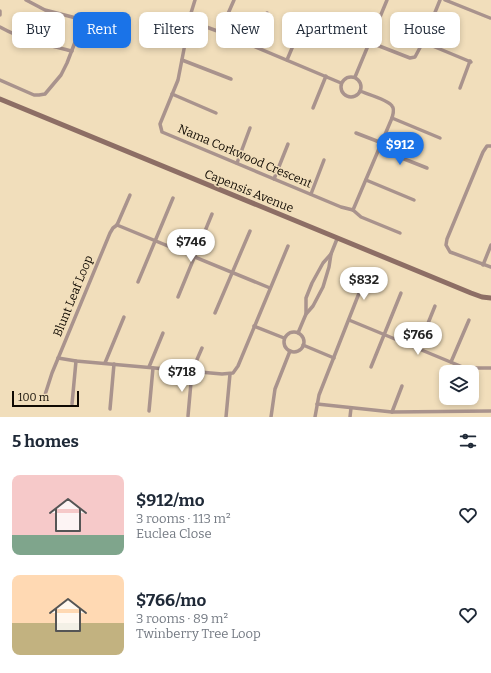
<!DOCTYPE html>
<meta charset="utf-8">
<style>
body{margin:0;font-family:Bitter,serif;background:#f2f2f3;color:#1f2937;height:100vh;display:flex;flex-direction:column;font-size:15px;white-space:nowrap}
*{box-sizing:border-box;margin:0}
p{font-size:13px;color:#747a83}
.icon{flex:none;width:22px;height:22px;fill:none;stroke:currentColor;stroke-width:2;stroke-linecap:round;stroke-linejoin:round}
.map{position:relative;height:417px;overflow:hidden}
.panel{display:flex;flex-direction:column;background:#fff;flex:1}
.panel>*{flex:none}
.hud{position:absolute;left:12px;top:12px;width:467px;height:36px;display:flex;gap:8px}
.fabs{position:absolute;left:439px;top:365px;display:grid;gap:8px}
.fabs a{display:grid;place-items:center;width:40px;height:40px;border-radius:8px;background:#fff;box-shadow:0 2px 6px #0003;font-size:20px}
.scale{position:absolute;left:12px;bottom:10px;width:67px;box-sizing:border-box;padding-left:4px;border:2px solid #100a02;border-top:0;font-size:11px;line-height:14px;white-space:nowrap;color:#100a02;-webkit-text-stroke:3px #f1debb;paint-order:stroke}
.price{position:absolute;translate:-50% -34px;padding:0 9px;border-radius:14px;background:#fff;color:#222;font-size:13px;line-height:26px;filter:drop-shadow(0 1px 2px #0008)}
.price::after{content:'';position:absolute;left:50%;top:24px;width:12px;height:9px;margin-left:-6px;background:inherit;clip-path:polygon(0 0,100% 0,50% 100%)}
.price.current{background:#1a73e8;color:#fff}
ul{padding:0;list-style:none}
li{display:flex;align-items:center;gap:12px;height:100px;padding:0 12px}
li span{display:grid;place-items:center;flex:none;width:112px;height:80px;border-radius:8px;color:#555}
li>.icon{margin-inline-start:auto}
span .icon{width:48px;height:48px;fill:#fffc;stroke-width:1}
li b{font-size:17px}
h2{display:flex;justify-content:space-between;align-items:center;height:48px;padding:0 12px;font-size:17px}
.pill{padding:0 14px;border-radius:8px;background:#fff;box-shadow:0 2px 6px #0003;font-size:14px;line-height:36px}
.pill.current{background:#1a73e8;color:#fff}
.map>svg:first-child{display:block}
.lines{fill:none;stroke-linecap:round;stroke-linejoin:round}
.street{stroke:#a9938d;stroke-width:3.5}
.secondary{stroke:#8d6e65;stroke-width:5}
.labels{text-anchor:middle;stroke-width:3;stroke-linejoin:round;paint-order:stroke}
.street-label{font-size:12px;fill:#100a02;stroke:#f1debb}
</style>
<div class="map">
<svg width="491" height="417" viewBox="0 0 491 417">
<rect width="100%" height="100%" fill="#f1debb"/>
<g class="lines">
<g class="street">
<path d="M195 0 191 13 178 80 160 124 162 132 341 207 353 210"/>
<path d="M445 0 490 18"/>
<path d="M0 11V15"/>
<path d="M190 21 220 32 341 83"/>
<path d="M0 27C23 40 47 45 72 51"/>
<path d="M220 32 234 0"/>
<path d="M369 42 410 58 415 57 423 42 440 0"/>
<path d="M423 42 471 62"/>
<path d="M254 46 267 13"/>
<path d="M182 60 231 79"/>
<path d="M287 60 300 29"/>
<circle cx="351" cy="87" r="10"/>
<path d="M355 77 387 0"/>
<path d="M0 80 34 95H39L45 94 61 75 67 63 82 24V21L80 19 45 10 26 0"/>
<path d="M460 88 470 61"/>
<path d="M172 94 216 113"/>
<path d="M313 108 326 76"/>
<path d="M392 118 440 138"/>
<path d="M356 133 382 143"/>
<path d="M491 146H487L483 152 447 239 446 245 450 252 491 267"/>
<path d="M379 149 427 168"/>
<path d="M237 163 250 128"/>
<path d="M274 179 288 144"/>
<path d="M366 180 414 200"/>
<path d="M311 194 324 160"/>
<path d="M353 210 392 118C393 114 395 109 392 106 389 100 367 94 360 91"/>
<path d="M353 210 361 217 400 233"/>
<path d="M117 225 270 288"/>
<path d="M117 225 130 195"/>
<path d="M483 265 491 245"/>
<path d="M138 282 173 198"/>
<path d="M178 297 212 214"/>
<path d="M215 313 250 231"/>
<path d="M306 314V298L312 283 323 263 331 254 337 239"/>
<path d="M349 320 465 368H491"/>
<path d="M254 326 284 338"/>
<circle cx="294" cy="342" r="10"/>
<path d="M298 333 306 314 313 306 323 287 329 267 331 254"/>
<path d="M303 345 334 358"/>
<path d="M418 348 435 306"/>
<path d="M58 358 76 361 222 374 233 373 238 366 288 246"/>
<path d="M451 362 469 320"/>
<path d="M105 363 124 317"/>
<path d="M149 367 163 333"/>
<path d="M371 367 401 293"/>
<path d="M43 401 52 373 110 233 113 228 117 225"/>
<path d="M72 404 76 361"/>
<path d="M317 404 392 412 491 411"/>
<path d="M110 409 114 364"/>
<path d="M149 411 153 368"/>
<path d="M392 412 402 386"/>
<path d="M188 416 192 371 202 348"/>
<path d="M226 417 230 374"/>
<path d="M271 417 275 389 290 351"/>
<path d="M315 417 319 395 365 278"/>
<path d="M350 417 351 408"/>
</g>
<path class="secondary" d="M0 99 471 293 482 297 491 298"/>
</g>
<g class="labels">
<g class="street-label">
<text transform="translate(245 156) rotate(23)" y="4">Nama Corkwood Crescent</text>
<text transform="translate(249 191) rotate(22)" y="4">Capensis Avenue</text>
<text transform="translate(73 296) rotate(-68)" y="4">Blunt Leaf Loop</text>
</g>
</g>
</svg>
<div class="fabs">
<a><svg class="icon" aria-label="layers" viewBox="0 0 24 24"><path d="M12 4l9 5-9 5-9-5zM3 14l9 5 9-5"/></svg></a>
</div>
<div class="scale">100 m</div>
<b class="price current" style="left:400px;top:166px">$912</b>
<b class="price" style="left:191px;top:263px">$746</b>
<b class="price" style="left:364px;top:301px">$832</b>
<b class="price" style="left:418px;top:356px">$766</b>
<b class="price" style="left:182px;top:393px">$718</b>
<div class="hud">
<a class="pill">Buy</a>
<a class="pill current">Rent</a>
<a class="pill">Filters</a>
<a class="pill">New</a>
<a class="pill">Apartment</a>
<a class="pill">House</a>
</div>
</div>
<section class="panel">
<h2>5 homes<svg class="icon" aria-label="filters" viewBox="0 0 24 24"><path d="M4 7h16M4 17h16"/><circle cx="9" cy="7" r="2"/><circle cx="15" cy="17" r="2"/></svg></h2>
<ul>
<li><span style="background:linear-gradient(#f6c9c9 75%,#7fa58c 0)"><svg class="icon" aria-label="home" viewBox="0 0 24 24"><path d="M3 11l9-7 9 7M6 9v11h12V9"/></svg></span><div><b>$912/mo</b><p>3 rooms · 113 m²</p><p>Euclea Close</p></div><svg class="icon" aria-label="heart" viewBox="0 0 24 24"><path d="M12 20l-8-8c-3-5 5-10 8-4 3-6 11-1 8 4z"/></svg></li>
<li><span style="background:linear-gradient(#ffd9b3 60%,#c2b280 0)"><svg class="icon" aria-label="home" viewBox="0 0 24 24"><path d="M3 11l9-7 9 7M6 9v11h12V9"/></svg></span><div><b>$766/mo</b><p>3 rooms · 89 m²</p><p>Twinberry Tree Loop</p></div><svg class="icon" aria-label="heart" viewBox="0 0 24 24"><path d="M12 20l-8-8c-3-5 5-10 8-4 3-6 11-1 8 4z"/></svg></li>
</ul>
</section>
